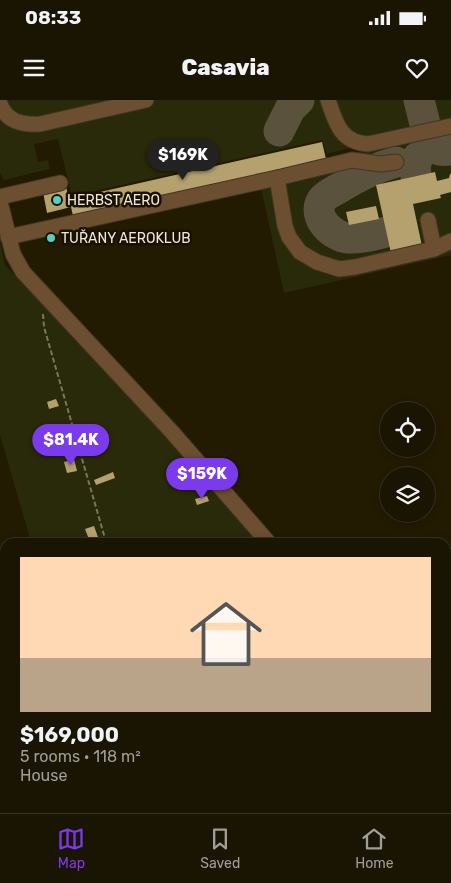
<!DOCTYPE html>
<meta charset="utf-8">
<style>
body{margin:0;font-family:Rubik,sans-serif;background:#231d0c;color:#f1f3f6;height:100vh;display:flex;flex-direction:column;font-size:19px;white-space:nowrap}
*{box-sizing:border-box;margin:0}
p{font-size:16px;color:#9f9e99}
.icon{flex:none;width:28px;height:28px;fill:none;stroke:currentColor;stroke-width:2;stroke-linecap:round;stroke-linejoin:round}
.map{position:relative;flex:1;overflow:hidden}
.panel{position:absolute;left:0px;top:438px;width:451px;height:276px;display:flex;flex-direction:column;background:#1a1402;border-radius:15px 15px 0 0;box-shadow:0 2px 8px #0003,0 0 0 1px #383324}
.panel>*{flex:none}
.tools{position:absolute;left:380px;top:302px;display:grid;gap:10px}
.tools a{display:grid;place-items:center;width:55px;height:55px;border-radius:50%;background:#1a1402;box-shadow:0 2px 8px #0003,0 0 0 1px #383324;font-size:25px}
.price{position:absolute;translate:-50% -42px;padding:0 11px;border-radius:18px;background:#7c3aed;color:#fff;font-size:16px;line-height:32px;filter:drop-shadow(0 1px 2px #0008)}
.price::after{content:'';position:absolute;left:50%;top:30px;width:15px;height:11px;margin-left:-8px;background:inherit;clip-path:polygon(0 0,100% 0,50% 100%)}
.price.selected{background:#222;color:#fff}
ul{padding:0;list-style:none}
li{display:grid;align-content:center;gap:10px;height:265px;padding:0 20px}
li span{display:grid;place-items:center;height:155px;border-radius:0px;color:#555}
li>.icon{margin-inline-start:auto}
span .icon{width:90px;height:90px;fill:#fffc;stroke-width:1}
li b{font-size:21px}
.status{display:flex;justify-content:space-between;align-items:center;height:35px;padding:0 25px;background:#1a1402;direction:ltr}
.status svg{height:14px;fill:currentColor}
header{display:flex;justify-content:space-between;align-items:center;height:65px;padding:0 20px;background:#1a1402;font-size:22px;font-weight:800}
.menu{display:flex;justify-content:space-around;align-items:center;height:70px;border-top:1px solid #383324;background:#1a1402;font-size:14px;color:#9f9e99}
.menu a{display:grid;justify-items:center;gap:2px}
.menu .selected{color:#7c3aed}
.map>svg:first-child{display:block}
.green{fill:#292a0a}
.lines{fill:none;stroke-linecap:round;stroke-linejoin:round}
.taxiway{stroke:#5a523d;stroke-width:31}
.building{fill:#b4a16e}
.minor-casing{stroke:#403720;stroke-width:17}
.path{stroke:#7b7460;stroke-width:2;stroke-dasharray:5 2.5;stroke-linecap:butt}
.minor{stroke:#6c4e31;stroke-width:15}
.poi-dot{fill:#55cec5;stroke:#191000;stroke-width:2}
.labels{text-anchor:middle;stroke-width:5;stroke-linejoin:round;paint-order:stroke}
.poi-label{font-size:14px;fill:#efe9da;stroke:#191000;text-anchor:start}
</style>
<div class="status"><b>08:33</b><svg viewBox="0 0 49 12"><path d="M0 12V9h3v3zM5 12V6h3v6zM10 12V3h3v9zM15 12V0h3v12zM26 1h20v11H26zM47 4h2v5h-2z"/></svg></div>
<header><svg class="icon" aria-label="menu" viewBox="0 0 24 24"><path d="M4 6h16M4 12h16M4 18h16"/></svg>Casavia<svg class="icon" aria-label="heart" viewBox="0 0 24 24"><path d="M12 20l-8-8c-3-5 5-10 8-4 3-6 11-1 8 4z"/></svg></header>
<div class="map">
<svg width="451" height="713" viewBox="0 0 451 713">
<rect width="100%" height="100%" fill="#231a02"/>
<g class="green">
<path d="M0 0H451V24L366 44 327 54 322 40 72 96 58 39 34 44 38 62 48 60 50 69 4 80 0 73Z"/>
<path d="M451 31V155L284 193 258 74Z"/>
<path d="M0 141 5 165 160 327 257 442H31L0 335Z"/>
</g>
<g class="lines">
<g class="taxiway">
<path d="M419 0 430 44C436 51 443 51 451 50"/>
<path d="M279 31 290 9 299 0"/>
<path d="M416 76 415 66 418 57"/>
<path d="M386 132C374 135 361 139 348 138 333 137 311 117 322 100 326 94 334 91 341 87 360 75 375 68 396 62"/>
</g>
</g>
<g class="building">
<path d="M322 42 326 59 73 116 71 107 47 113 43 92 66 87 69 99Z"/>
<path d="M435 72 437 81 449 78 450 74H451V92L440 95 441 98 413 104 422 146 391 153 376 85Z"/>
<path d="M376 106 379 119 349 125 346 112Z"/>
<path d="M56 299 59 306 49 309 47 302Z"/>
<path d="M66 331 68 338 54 340 53 335Z"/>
<path d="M74 359 77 371 67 373 64 362Z"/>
<path d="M113 372 115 378 96 385 94 380Z"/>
<path d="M207 396 209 401 197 405 195 399Z"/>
<path d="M94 426 99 440 90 442 85 429Z"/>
</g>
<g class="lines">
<g class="minor-casing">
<g id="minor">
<path d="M328 0C336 23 340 42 368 44L451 26"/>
<path d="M0 4C7 22 22 25 40 24L146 0"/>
<path d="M277 78 352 60 381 64 396 62"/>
<path d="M0 97 60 83"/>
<path d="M0 102 13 154 23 172 172 332 268 442"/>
<path d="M8 137 277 78 285 126 289 137 300 152 317 162 339 169 355 167 434 149 428 120"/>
<path d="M434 149 451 141"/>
<path d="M446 633 451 638"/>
</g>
</g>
<g class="path">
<path d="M43 214 44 227 106 442"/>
<path d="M0 554 5 552"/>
</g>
<use href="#minor" class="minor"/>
</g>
<g class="poi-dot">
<circle cx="57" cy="100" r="5"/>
<circle cx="51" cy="138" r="5"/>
</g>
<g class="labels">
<g class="poi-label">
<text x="67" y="105">HERBST AERO</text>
<text x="61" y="143">TUŘANY AEROKLUB</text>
</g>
</g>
</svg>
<div class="tools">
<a><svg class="icon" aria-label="locate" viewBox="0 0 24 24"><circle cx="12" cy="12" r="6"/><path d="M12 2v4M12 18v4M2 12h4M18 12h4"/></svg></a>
<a><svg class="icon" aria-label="layers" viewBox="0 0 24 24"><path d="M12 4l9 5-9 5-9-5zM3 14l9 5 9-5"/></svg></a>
</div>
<b class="price selected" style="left:183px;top:81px">$169K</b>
<b class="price" style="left:71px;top:366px">$81.4K</b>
<b class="price" style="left:202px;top:400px">$159K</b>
<section class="panel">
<ul>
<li><span style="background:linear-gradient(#ffd9b3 65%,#b9a48a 0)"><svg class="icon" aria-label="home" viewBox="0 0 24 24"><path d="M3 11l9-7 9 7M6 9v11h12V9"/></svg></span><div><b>$169,000</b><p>5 rooms · 118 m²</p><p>House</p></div></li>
</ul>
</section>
</div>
<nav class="menu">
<a class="selected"><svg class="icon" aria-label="map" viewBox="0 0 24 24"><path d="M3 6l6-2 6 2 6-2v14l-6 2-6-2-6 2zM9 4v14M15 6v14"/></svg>Map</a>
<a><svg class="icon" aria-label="saved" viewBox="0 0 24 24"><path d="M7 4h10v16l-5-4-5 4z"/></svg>Saved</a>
<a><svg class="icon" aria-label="home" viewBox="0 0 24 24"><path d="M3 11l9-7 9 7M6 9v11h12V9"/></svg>Home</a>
</nav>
